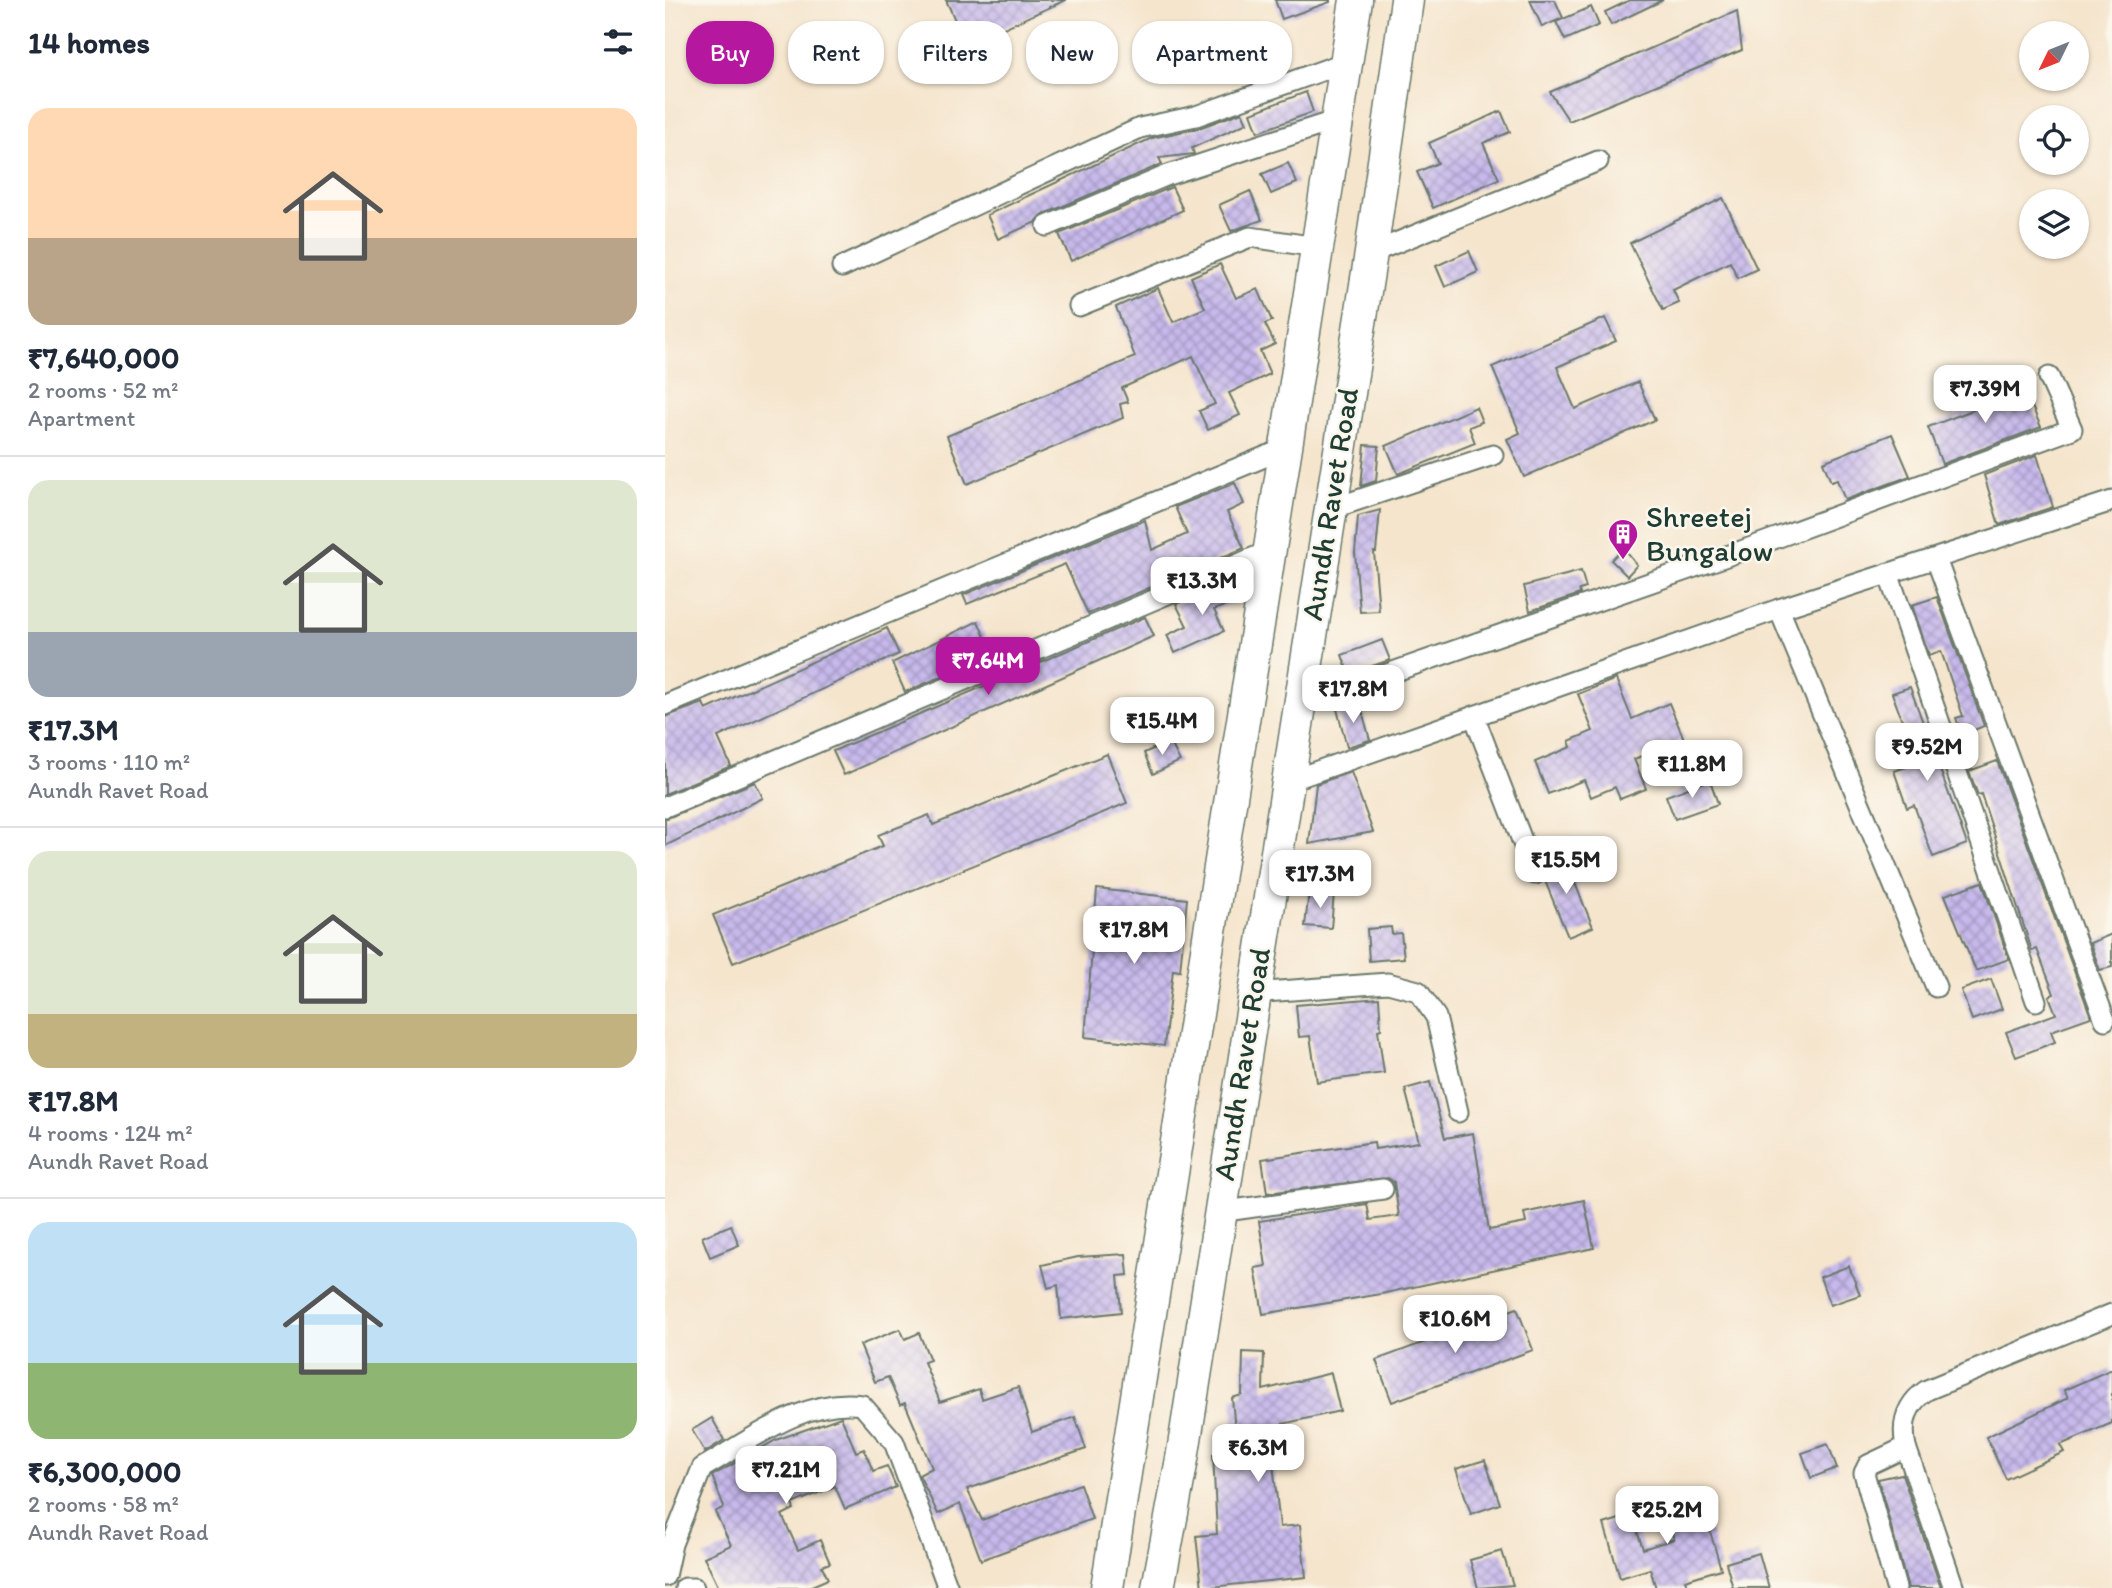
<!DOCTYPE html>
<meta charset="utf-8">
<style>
body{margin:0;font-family:Itim,sans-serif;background:#f6f6f7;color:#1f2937;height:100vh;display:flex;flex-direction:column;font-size:26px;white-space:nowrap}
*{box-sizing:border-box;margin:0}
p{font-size:23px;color:#747a83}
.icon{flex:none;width:38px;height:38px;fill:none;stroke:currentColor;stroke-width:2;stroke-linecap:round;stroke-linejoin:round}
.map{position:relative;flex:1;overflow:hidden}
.sheet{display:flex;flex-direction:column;background:#fff;width:665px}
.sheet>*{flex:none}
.banner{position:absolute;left:21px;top:21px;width:665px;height:63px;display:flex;gap:14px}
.needle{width:46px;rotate:227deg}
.controls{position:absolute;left:1354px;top:21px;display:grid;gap:14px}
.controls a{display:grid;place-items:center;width:70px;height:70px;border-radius:50%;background:#fff;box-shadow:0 2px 5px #0004;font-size:35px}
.price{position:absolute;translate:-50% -60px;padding:0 16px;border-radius:14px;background:#fff;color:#222;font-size:23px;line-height:46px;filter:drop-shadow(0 2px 4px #0008)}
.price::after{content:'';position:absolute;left:50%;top:42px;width:21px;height:16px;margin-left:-10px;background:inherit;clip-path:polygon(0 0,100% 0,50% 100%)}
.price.current{background:#b5179e;color:#fff}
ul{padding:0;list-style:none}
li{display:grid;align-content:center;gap:14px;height:371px;padding:0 28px}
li+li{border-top:2px solid #e0e1e3}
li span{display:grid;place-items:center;height:217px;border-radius:21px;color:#555}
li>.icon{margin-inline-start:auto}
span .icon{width:126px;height:126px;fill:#fffc;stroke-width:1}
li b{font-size:30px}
h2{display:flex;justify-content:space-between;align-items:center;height:84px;padding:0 28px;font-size:30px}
.chip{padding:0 24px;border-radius:28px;background:#fff;box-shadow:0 2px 5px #0004;font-size:24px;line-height:63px}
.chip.current{background:#b5179e;color:#fff}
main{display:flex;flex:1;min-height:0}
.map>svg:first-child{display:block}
.building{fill:url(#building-cross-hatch)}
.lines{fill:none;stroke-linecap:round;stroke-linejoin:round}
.minor-casing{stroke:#6a786a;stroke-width:23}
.primary-casing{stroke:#6a786a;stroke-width:35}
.minor{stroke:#fff;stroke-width:19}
.primary{stroke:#fff;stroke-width:32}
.labels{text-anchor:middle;stroke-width:5;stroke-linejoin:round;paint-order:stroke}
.street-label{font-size:30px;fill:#1f3d34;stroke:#fbf7ec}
.poi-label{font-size:30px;fill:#1f3d34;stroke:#fbf7ec;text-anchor:start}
</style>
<main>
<section class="sheet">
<h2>14 homes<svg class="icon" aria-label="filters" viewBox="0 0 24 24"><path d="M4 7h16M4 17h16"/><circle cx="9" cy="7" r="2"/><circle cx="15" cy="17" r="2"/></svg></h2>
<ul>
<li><span style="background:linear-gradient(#ffd9b3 60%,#b9a48a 0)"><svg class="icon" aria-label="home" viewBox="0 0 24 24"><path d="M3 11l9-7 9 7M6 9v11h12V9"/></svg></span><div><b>₹7,640,000</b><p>2 rooms · 52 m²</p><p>Apartment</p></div></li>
<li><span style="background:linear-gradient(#dfe7d0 70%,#9aa5b1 0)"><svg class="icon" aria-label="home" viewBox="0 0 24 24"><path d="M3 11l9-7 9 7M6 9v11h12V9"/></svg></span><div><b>₹17.3M</b><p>3 rooms · 110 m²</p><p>Aundh Ravet Road</p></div></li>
<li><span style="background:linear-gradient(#dfe7d0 75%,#c2b280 0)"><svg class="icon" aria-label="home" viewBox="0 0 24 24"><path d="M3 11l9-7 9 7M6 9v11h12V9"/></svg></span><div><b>₹17.8M</b><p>4 rooms · 124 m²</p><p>Aundh Ravet Road</p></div></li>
<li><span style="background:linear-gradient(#bfe0f5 65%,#8fb573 0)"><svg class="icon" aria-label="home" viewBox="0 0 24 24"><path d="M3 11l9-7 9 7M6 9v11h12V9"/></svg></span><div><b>₹6,300,000</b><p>2 rooms · 58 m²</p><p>Aundh Ravet Road</p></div></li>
</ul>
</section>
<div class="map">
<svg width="1447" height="1588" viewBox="0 0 1447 1588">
<defs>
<pattern id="building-cross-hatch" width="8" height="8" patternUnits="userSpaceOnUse" patternTransform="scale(1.75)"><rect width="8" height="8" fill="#c7b9ec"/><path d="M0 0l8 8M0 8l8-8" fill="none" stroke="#a198c0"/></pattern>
</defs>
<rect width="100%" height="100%" fill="#fbf7ec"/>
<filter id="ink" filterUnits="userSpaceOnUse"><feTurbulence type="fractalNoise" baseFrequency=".0143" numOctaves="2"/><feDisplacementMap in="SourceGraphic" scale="14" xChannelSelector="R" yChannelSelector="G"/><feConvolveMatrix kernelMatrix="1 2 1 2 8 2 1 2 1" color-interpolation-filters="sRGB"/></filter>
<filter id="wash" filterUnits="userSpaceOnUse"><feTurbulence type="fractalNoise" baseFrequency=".00686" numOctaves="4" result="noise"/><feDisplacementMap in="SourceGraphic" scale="28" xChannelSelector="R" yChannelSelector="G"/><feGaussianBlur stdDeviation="1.57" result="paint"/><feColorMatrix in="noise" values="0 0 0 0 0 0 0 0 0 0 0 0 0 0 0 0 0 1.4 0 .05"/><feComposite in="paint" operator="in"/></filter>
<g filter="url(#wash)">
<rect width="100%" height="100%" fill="#f5e5cd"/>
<g id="blocks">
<g class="building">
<path d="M281 0H401L301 45Z"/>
<path d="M610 0H665V2L617 19Z"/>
<path d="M865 0H890L898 18 877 27Z"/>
<path d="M965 0H998L946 25 940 12Z"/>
<path d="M926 7 934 25 900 40 891 22Z"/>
<path d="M1072 11 1077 50 904 121 885 92Z"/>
<path d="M641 92 648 112 593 132 586 113Z"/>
<path d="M836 111 845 132 818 143 834 179 768 208 752 172 773 163 764 143Z"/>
<path d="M577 112 582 123 527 148 529 154 494 158 497 164 377 215 371 222 333 239 322 215 487 138 534 128Z"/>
<path d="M623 163 632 183 606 194 597 174Z"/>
<path d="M507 187 518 210 406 261 394 234Z"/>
<path d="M585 191 597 220 566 231 554 205Z"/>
<path d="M1058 198 1092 269 1073 278 1065 262 1008 290 1014 303 998 310 965 243Z"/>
<path d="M804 251 813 272 780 287 771 266Z"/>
<path d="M555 264 571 298 593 289 607 321 600 324 610 344 595 351 605 374 564 393 575 415 543 430 534 411 550 404 528 356 457 388 463 402 455 404 458 418 302 484 282 436 470 357 451 307 493 288 508 322 540 308 526 277Z"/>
<path d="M940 318 951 341 892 367 910 409 973 382 990 420 859 477 842 439 855 433 827 367Z"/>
<path d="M1357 384 1376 427 1277 464 1263 427 1308 410 1306 406Z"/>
<path d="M811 407 817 422 804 427 810 443 733 474 721 446Z"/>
<path d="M1227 434 1245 476 1180 500 1172 480 1166 482 1158 462Z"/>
<path d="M700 445 714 446 711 481 696 486Z"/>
<path d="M1372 455 1388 507 1334 525 1319 475Z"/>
<path d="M570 483 579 504 562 512 579 548 423 614 400 564 302 604 298 595 480 520 487 550 522 534 510 507Z"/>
<path d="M715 510 711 552H709L714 611 695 612 690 553 693 516Z"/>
<path d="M958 548 972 565 962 576 946 560Z"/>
<path d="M916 571 921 588 914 590 915 594 865 611 859 586Z"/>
<path d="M564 581 573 600 549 610 559 631 510 653 502 635 522 626 511 604Z"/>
<path d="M1272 597 1319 726 1297 735 1291 718 1298 716 1276 651 1264 655 1247 605Z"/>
<path d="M480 617 489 636 179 775 168 751Z"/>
<path d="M313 621 328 655 240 692 227 663Z"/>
<path d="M222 628 234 654 53 737 66 766 0 794V717L38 703 41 710Z"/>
<path d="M717 640 725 660 684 674 677 655Z"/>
<path d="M951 679 967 719 1004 703 1019 739 969 759 981 789 955 799 950 787 926 797 919 780 883 794 870 762 906 747 904 741 928 731 913 694Z"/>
<path d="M1245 687 1302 844 1268 857 1249 805 1242 808 1229 771 1253 763 1227 693Z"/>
<path d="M695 703 705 740 682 747 672 709Z"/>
<path d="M505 741 515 761 488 774 479 753Z"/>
<path d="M442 754 462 803 68 963 48 915 218 846 213 835 264 815 268 825Z"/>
<path d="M1332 761 1426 1017 1386 1031 1390 1042 1351 1057 1341 1032 1391 1014 1384 996 1389 994 1372 949 1367 951 1316 794 1313 795 1304 771Z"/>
<path d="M686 772 708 832 644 844 651 784Z"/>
<path d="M1045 780 1053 804 1010 819 1001 796Z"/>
<path d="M90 782 98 798 0 846V819Z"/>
<path d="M898 854 928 927 903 937 880 881 882 875 878 861Z"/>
<path d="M1317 882 1344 959 1311 971 1280 895Z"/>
<path d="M432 889 522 899 515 971 508 970 499 1046 420 1037Z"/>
<path d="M644 891 669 893 666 928 640 926Z"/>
<path d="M726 927 727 934 736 933 739 958 704 961 702 929Z"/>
<path d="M1447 934V967L1435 970 1425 943Z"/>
<path d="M1326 979 1337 1009 1307 1020 1296 990Z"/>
<path d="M714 998 716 1029 713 1030 719 1073 652 1082 645 1036 634 1037 631 1005Z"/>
<path d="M765 1082 780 1138 808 1133 824 1230 861 1223 859 1213 919 1200 929 1248 716 1294 598 1314 590 1268 601 1266 594 1221 702 1204 705 1220 734 1216 729 1182 723 1178 602 1193 597 1159 709 1142 710 1149 754 1142 740 1089Z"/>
<path d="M66 1225 74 1245 45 1257 37 1237Z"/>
<path d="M461 1254 463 1275 453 1276 456 1312 396 1319 393 1285 383 1288 377 1265 413 1257Z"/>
<path d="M1184 1266 1195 1295 1165 1305 1155 1277Z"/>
<path d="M852 1308 868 1350 727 1402 711 1360Z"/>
<path d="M235 1329 240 1339 254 1333 265 1360 259 1362 275 1402 314 1389 317 1399 353 1387 367 1432 410 1417 421 1449 302 1489 317 1520 415 1484 427 1519 316 1560 295 1504 273 1514 254 1475 267 1468 240 1403 235 1405 223 1377 210 1382 195 1345Z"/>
<path d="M578 1352 599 1353 598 1390 666 1373 675 1411 604 1427 615 1527 635 1525 641 1577 537 1588 531 1536 552 1534 548 1454 572 1453 567 1398 577 1395Z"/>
<path d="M1447 1369V1423L1395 1445 1399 1452 1341 1479 1321 1437 1403 1398 1399 1390Z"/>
<path d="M176 1417 191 1452 199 1449 208 1471 222 1466 231 1487 180 1509 170 1486 127 1504 129 1509 117 1515 133 1550 155 1540 165 1563 157 1566 163 1579 142 1588H54L39 1557 66 1545 50 1512 59 1507 47 1476 111 1440Z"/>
<path d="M47 1418 59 1440 40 1452 27 1430Z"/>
<path d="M1163 1444 1172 1468 1146 1478 1137 1453Z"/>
<path d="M820 1460 835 1504 806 1514 791 1469Z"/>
<path d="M1237 1474 1276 1588H1243L1213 1479Z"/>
<path d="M1034 1493 1056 1569 1020 1580 1023 1588H991L985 1569 955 1578 939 1524 967 1515 978 1549 1009 1539 999 1504Z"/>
<path d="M837 1551 848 1585 813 1588 805 1560Z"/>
<path d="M1094 1553 1104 1588H1068L1061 1563Z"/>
</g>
</g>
</g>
<g filter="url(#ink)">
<use href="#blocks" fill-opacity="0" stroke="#6a786a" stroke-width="2"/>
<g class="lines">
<g class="minor-casing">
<g id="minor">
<path d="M382 226 503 175 672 120"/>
<path d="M706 253 933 161"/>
<path d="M177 267 475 128 531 116 681 62"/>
<path d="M414 306 585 237 652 247"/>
<path d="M663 510 828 455"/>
<path d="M1271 559 1440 1020"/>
<path d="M1223 573 1371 1001"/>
<path d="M1114 609 1271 987"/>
<path d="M0 705 621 448"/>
<path d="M633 705 1076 551 1407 429 1384 377"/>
<path d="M809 716 870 874"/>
<path d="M621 782 1114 609 1447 501"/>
<path d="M0 807 604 551"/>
<path d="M588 993 723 983 753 991 771 1017 793 1112"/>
<path d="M554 1212 718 1189"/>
<path d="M0 1576 7 1544 37 1468C84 1441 140 1397 197 1405L229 1442 283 1588"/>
<path d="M20 1588H29"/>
<path d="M1231 1588 1199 1473 1203 1465 1241 1447"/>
<path d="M1289 1588 1241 1447C1236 1423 1241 1404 1262 1390L1447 1314"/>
</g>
</g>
<g class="primary-casing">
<g id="primary">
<path d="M442 1588 691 0"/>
<path d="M493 1588 517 1459 706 253 742 0"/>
</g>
</g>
<use href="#minor" class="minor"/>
<use href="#primary" class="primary"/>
</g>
</g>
<defs>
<g id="building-pin" transform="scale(1.575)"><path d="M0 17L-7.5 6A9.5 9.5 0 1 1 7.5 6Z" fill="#b5179e" stroke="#fbf7ec"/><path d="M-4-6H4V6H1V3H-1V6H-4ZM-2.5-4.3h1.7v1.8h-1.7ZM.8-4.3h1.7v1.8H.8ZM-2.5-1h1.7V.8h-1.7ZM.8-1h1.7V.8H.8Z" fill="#fff"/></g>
</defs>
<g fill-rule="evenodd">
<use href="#building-pin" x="958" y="534"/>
</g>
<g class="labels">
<g class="street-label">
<text transform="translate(665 504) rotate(-81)" y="10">Aundh Ravet Road</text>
<text transform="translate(577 1064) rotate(-81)" y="10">Aundh Ravet Road</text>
</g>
<g class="poi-label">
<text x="981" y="527">Shreetej<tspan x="981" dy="34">Bungalow</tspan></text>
</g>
</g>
</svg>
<div class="controls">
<a><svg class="needle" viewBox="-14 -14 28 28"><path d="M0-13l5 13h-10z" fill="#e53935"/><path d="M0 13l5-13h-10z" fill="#747a83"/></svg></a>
<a><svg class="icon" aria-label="locate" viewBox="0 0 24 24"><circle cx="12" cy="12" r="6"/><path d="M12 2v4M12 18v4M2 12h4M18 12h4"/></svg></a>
<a><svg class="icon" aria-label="layers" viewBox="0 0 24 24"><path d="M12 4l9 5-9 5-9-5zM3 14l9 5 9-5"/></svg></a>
</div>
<b class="price" style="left:1320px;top:425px">₹7.39M</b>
<b class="price" style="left:537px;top:617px">₹13.3M</b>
<b class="price current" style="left:323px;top:697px">₹7.64M</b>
<b class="price" style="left:688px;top:725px">₹17.8M</b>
<b class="price" style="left:497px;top:757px">₹15.4M</b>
<b class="price" style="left:1262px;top:783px">₹9.52M</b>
<b class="price" style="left:1027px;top:800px">₹11.8M</b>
<b class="price" style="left:901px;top:896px">₹15.5M</b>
<b class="price" style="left:655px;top:910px">₹17.3M</b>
<b class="price" style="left:469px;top:966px">₹17.8M</b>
<b class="price" style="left:790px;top:1355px">₹10.6M</b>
<b class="price" style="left:593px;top:1484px">₹6.3M</b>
<b class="price" style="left:121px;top:1506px">₹7.21M</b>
<b class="price" style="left:1002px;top:1546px">₹25.2M</b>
<div class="banner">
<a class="chip current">Buy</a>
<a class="chip">Rent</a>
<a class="chip">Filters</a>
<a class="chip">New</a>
<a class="chip">Apartment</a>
</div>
</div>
</main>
